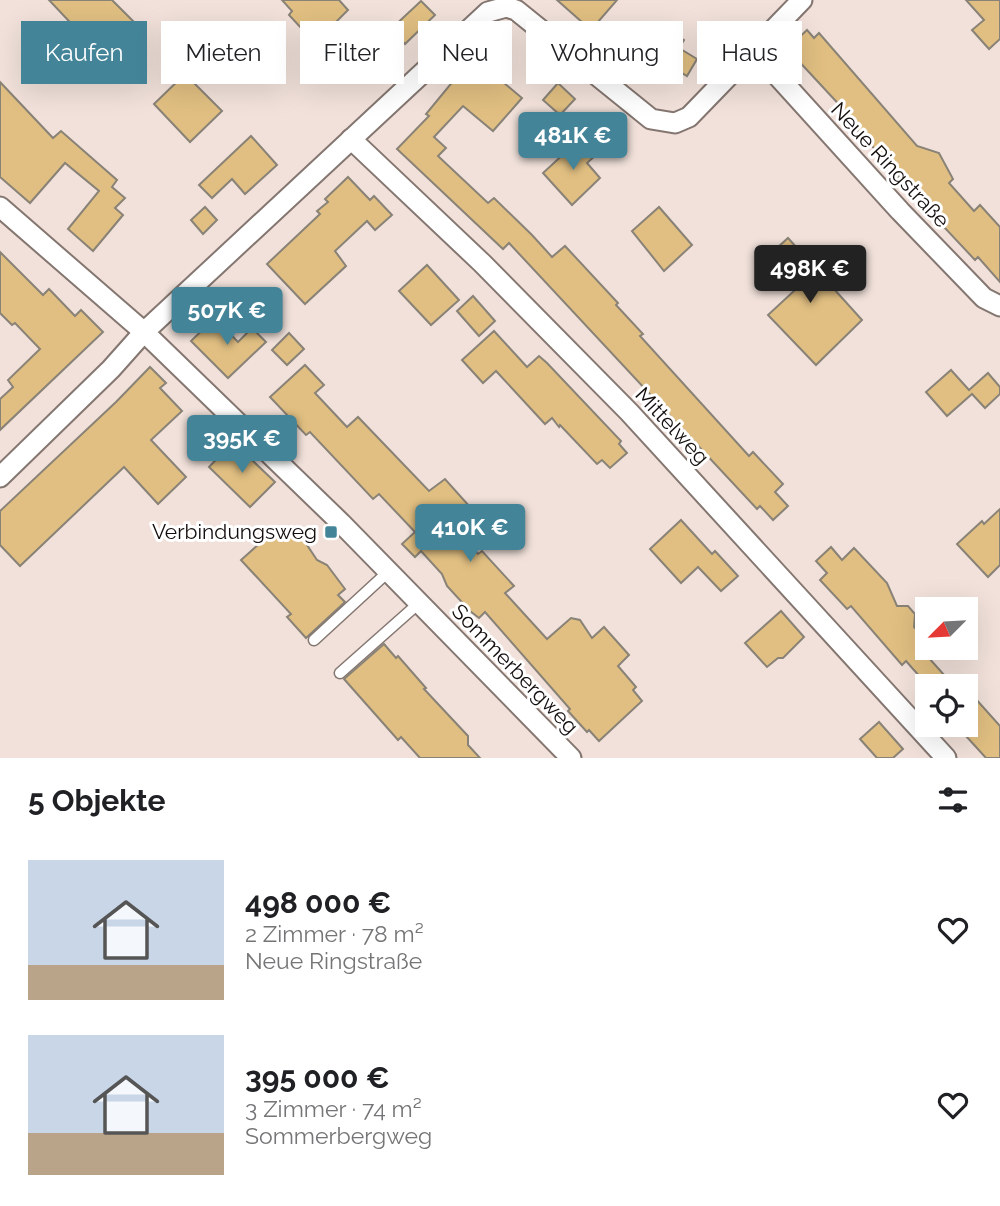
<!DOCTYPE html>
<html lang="de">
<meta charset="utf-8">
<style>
body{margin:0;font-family:Raleway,sans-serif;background:#f2f2f2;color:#202124;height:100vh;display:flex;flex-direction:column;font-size:26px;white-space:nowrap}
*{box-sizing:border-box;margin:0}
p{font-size:23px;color:#757577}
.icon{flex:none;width:38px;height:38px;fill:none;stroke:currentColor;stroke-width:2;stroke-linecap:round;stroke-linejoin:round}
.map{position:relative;height:758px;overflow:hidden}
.panel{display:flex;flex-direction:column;background:#fff;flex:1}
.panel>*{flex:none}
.top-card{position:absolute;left:21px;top:21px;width:959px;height:63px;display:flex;gap:14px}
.needle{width:46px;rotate:246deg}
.fabs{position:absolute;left:915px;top:597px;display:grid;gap:14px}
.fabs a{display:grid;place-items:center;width:63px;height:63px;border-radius:0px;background:#fff;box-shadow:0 7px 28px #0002;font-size:35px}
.price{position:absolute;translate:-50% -60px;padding:0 16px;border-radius:7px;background:#448498;color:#fff;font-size:23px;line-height:46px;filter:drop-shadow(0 2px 4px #0008)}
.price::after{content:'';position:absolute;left:50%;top:42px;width:21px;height:16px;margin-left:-10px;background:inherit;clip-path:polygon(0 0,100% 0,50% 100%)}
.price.current{background:#222;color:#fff}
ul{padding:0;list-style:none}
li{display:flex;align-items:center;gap:21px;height:175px;padding:0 28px}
li span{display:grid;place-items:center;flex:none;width:196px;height:140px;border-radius:0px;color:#555}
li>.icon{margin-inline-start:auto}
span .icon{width:84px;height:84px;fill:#fffc;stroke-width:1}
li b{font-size:30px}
h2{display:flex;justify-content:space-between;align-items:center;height:84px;padding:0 28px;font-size:30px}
.pill{padding:0 24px;border-radius:0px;background:#fff;box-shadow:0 7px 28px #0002;font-size:24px;line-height:63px}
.pill.current{background:#448498;color:#fff}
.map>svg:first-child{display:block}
.building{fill:#e1bf82;stroke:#898276;stroke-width:2}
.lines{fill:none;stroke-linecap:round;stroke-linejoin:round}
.lane-casing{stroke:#847670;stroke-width:13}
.street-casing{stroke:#847670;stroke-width:23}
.lane{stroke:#fff;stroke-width:10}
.street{stroke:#fff;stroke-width:19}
.poi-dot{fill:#448498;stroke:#fff;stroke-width:2.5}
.labels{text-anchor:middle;stroke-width:6;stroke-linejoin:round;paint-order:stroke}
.street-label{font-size:21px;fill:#130e0c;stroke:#fff}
.poi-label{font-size:21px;fill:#130e0c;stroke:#fff;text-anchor:end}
</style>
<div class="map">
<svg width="1000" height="758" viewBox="0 0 1000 758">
<rect width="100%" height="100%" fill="#f1e1da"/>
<g class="building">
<path d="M49 0H112L134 22 100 54Z"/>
<path d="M282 0H339L348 10 315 43 289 15 292 11Z"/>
<path d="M557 0H617L591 30Z"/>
<path d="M966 0H1000V39L989 49 972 30 984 20Z"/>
<path d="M421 1 435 15 405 44 391 29Z"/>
<path d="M656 23 684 40 679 48 697 59 687 76 669 65 661 78 633 61Z"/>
<path d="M807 30 814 38 819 33 917 146 939 153 953 179 949 183 974 211 980 205 1000 227V282L978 257 975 260 898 178 900 176 856 129 859 126 794 56 799 52 792 44Z"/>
<path d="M473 57 522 98 493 131 463 106 434 137 446 148 438 156 488 203 494 198 532 235 552 257 565 246 618 303 616 305 643 334 640 336 749 456 753 452 783 484 775 492 788 506 773 520 760 506 757 509 509 243 503 249 397 149 429 116 426 114Z"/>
<path d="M185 74 222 111 190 142 154 104Z"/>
<path d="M0 82 53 138 61 131 117 180 112 187 125 198 115 208 123 215 93 251 68 229 99 191 65 163 30 203 0 177Z"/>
<path d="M558 83 575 99 560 115 543 100Z"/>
<path d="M251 136 277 165 245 194 232 179 212 198 199 185Z"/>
<path d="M581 138 596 155 587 163 600 178 572 205 543 173Z"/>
<path d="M348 177 370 200 374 196 392 215 375 230 367 221 335 251 346 266 305 304 267 264 320 214 317 211 328 202 325 199Z"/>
<path d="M205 207 217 220 203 234 191 220Z"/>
<path d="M659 207 692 245 664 271 632 231Z"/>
<path d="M788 238 862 320 816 365 768 315 794 291 765 259Z"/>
<path d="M0 252 43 295 49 289 75 316 81 310 103 332 0 430V399L13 387 8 380 40 349 15 323 12 325 0 313Z"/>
<path d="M427 265 459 300 431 325 399 291Z"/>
<path d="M473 296 495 321 479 336 457 311Z"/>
<path d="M215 318 238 342 252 328 266 342 228 378 191 341Z"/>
<path d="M494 331 527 367 539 356 547 363 621 441 619 444 627 453 610 468 602 460 597 464 560 425 559 427 552 418 545 424 496 371 483 383 462 360Z"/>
<path d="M289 333 304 349 287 365 272 350Z"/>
<path d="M305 365 324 385 315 393 347 427 358 417 429 491 445 479 470 507 451 524 478 554 482 551 514 586 505 593 547 639 571 618 580 620 592 638 604 627 629 655 618 666 636 687 633 690 642 701 599 741 589 730 587 732 568 711 570 709 485 612 479 618 470 611 447 586 442 574 421 551 415 557 402 544 415 532 379 494 373 499 310 432 306 435 270 397Z"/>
<path d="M150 367 166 383 160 388 182 411 151 440 186 477 158 504 124 467 20 566 0 545V511L116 402Z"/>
<path d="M951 370 969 390 988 373 1000 387V394L985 408 972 394 947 416 926 392Z"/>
<path d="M233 442 275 482 250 507 209 467Z"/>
<path d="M1000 509V565L988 577 957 544 982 521 984 524Z"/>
<path d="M681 520 712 554 715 551 738 576 721 591 698 567 681 583 650 549Z"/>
<path d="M278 527 293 531 303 539 317 560 327 565 345 589 338 595 345 602 306 638 287 617 291 614 241 560Z"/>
<path d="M831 547 842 560 854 548 887 583 897 606H908L915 614 914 627 927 642 920 648 954 686H928L906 661 902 665 851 606 847 609 820 580 827 573 816 561Z"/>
<path d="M781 611 804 637 783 658H778L767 667 745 643Z"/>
<path d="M384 644 396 658 398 656 426 688 424 689 468 736V745L480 758H420L401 737 398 740 344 679Z"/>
<path d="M966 688 1000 726V758H986L966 736Z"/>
<path d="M879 722 903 749 893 758H877L860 739Z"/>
</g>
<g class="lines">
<g class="lane-casing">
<g id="lane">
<path d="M314 640 388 572"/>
<path d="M340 673 419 603"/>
</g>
</g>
<g class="street-casing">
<g id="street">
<path d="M753 49 900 211 984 298 1000 306"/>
<path d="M351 139 482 263 629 412 946 758"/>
<path d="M0 207 144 332 341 523 571 758"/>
<path d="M0 477 111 369 144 332 488 12 506 7 516 10 651 119 675 123 689 117 802 0"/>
</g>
</g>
<use href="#lane" class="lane"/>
<use href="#street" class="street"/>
</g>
<rect class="poi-dot" x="324" y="525" width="14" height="14" rx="3.5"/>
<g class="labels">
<g class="street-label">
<text transform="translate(890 165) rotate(47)" y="7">Neue Ringstraße</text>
<text transform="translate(672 426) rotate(47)" y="7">Mittelweg</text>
<text transform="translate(515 669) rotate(46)" y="7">Sommerbergweg</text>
</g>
<g class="poi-label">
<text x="317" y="539">Verbindungsweg</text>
</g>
</g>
</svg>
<div class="fabs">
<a><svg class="needle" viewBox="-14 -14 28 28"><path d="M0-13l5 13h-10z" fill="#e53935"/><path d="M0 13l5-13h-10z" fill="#757577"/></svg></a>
<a><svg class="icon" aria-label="locate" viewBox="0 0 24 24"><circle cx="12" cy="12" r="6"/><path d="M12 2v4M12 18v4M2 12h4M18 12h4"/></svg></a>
</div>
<b class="price" style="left:573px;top:172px">481K €</b>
<b class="price current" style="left:810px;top:305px">498K €</b>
<b class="price" style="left:227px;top:347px">507K €</b>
<b class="price" style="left:242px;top:475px">395K €</b>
<b class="price" style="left:470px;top:564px">410K €</b>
<div class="top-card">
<a class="pill current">Kaufen</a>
<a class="pill">Mieten</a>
<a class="pill">Filter</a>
<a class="pill">Neu</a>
<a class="pill">Wohnung</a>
<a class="pill">Haus</a>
</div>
</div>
<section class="panel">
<h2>5 Objekte<svg class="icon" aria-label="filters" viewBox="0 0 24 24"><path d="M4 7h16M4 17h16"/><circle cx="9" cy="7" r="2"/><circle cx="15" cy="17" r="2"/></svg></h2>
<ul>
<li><span style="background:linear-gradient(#c9d6e8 75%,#b9a48a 0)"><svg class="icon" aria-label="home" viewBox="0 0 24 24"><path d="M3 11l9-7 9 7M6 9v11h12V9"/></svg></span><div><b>498 000 €</b><p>2 Zimmer · 78 m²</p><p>Neue Ringstraße</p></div><svg class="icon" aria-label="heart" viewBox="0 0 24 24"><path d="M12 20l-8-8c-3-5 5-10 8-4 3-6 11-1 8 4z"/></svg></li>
<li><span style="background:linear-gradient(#c9d6e8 70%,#b9a48a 0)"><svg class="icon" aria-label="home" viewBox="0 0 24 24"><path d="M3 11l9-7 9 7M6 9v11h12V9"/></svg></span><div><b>395 000 €</b><p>3 Zimmer · 74 m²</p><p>Sommerbergweg</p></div><svg class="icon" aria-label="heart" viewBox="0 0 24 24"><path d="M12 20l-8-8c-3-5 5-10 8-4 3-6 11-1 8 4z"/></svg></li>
</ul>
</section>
